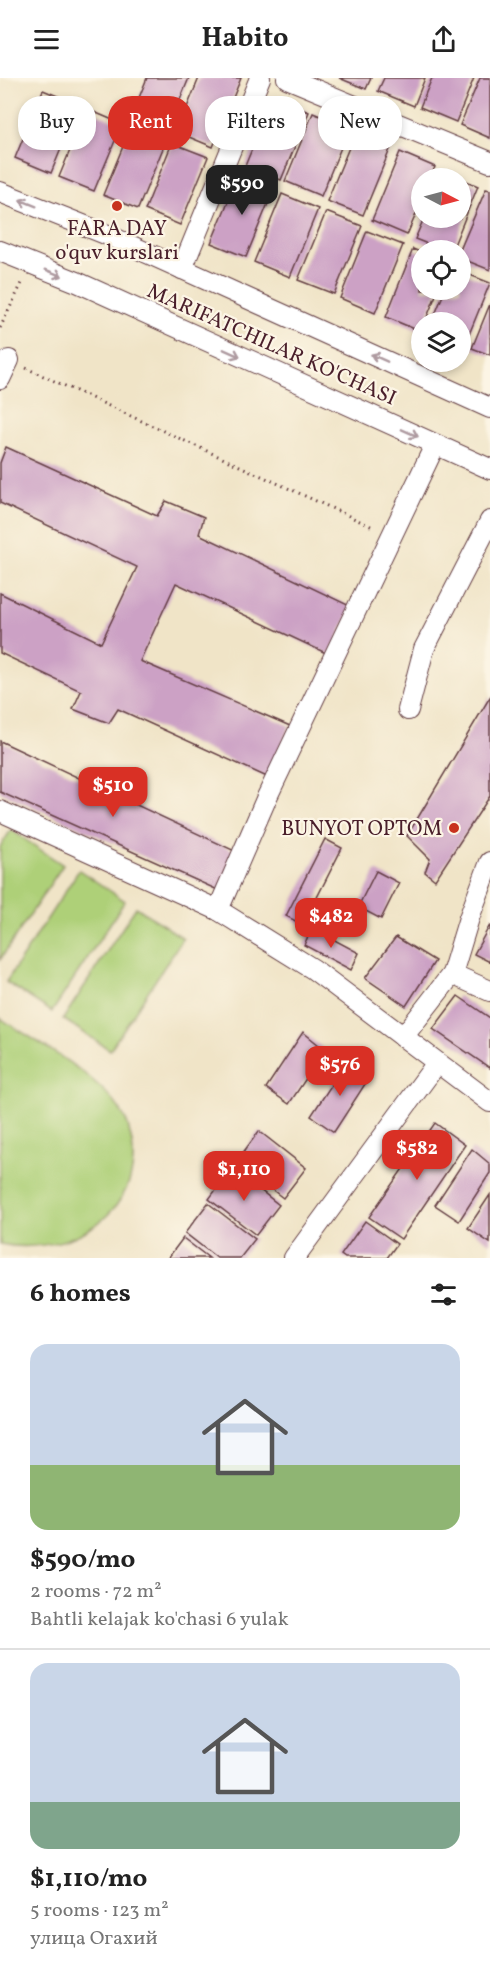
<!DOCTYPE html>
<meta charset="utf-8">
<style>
body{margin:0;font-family:Vollkorn,serif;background:#f2f2f2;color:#222;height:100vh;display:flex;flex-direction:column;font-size:22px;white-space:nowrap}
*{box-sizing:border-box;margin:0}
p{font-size:20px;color:#767676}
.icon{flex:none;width:33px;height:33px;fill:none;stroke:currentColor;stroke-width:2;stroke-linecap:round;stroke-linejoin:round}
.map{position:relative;height:1180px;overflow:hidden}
.side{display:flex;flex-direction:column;background:#fff;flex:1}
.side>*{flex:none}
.hud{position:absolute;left:18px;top:18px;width:454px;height:54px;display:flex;gap:12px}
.needle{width:39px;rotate:96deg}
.buttons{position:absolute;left:411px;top:90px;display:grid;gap:12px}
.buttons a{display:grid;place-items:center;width:60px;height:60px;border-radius:50%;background:#fff;box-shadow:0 3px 9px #0003;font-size:30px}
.price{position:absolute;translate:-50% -51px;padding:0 14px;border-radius:12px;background:#d93025;color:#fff;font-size:20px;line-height:39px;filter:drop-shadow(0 2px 3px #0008)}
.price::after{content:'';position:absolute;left:50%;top:36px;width:18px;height:14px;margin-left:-9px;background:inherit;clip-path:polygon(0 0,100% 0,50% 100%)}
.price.selected{background:#222;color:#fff}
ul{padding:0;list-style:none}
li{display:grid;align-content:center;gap:12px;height:318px;padding:0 30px}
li+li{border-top:2px solid #e0e0e0}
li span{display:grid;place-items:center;height:186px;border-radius:18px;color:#555}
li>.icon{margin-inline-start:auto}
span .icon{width:108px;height:108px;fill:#fffc;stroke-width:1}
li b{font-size:26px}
h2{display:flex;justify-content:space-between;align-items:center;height:72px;padding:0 30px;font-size:26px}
.tag{padding:0 21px;border-radius:24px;background:#fff;box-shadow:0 3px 9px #0003;font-size:21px;line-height:54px}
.tag.selected{background:#d93025;color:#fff}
header{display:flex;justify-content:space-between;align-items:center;height:78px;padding:0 30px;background:#fff;font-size:27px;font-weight:700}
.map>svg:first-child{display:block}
.pitch{fill:#aed078;stroke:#7c7852;stroke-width:1.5}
.building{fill:#cca1c5}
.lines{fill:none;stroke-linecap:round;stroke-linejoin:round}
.minor-casing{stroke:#633d42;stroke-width:22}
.path{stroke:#633d42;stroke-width:3;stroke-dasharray:1.5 4.5;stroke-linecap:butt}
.minor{stroke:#fff;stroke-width:20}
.oneway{stroke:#ae9aa0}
.poi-dot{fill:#c8321e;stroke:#fcf5e5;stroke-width:2}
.labels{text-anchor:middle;stroke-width:4.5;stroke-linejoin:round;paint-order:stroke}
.poi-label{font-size:21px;fill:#4a1f2b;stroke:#fcf5e5}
.street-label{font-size:21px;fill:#4a1f2b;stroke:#fcf5e5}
</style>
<header><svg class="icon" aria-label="menu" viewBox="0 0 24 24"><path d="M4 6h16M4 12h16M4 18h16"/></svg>Habito<svg class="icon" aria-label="share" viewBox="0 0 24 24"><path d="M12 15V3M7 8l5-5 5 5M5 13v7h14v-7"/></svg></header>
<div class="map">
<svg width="490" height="1180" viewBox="0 0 490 1180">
<rect width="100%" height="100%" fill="#fcf5e5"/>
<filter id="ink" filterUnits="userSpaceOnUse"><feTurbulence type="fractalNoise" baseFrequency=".0167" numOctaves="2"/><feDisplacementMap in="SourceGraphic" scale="12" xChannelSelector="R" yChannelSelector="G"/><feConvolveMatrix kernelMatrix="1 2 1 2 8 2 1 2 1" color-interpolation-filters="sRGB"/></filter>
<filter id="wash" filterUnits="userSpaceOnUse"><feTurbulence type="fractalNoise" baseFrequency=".008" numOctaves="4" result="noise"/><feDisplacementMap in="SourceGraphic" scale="24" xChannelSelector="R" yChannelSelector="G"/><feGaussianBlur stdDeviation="1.35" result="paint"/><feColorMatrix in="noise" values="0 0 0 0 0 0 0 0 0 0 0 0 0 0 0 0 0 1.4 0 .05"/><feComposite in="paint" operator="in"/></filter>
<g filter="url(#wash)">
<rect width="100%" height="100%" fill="#f0e4c7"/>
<g class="pitch">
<path d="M11 752 63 787 0 882V769Z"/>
<path d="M79 792 125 823 52 934 6 904Z"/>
<path d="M136 829 183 860 110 972 63 941Z"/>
<path d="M0 940C39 966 106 1000 126 1042 129 1047 129 1054 131 1060 147 1133 69 1180 0 1166Z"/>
</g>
<g id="blocks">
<g class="building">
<path d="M147 0H189L168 51 132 37Z"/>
<path d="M199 0H241L213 69 177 54Z"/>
<path d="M339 0H371L366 11Z"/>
<path d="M384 0H425L414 28 378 13Z"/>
<path d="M432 0H474L456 44 420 29Z"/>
<path d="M480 0H490V60L460 47Z"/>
<path d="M43 12 79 27 51 95 15 80Z"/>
<path d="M273 20 309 34 281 102 245 88Z"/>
<path d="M87 31 122 46 94 113 59 99Z"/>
<path d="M313 35 349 50 321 118 285 103Z"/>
<path d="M131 49 166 63 138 131 103 117Z"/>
<path d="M355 55 391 69 363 137 327 123Z"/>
<path d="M172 65 208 79 180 147 145 132Z"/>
<path d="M400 74 435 89 430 100H422V122L407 157 372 142Z"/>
<path d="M443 93 478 108 452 172H443L415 161 424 140H460V100H440Z"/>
<path d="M239 97 274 111 246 179 211 165Z"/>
<path d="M486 111 490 112V192L460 180V172Z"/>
<path d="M282 116 318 131 290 199 254 184Z"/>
<path d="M326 134 362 148 334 216 298 202Z"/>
<path d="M367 153 403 167 375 235 340 220Z"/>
<path d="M413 171 422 175V212H438L425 244H422V254L386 239Z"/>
<path d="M460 193 490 205 461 276 460 244H432L445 212H460Z"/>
<path d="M490 226V277L472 270Z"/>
<path d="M6 369 157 438 166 423 204 439 199 456 352 529 330 577 176 505 140 583 290 648 267 699 118 631 109 645 73 631 81 613 0 575V515L101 565 137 489 0 425V385Z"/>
<path d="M490 619V718L435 802 425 794 430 781 407 758Z"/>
<path d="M0 663 237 774 220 813 0 714Z"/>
<path d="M325 761 342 770 303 847 286 838Z"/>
<path d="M376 793 399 805 381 841 358 829Z"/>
<path d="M490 847V884L474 876Z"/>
<path d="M312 850 359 875 351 892 304 867Z"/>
<path d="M396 859 435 883 406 928 365 900Z"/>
<path d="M458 918 490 940V990L433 951Z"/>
<path d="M303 954 325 972 289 1026 266 1010Z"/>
<path d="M347 983 369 1000 334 1054 311 1038Z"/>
<path d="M435 1045 465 1067 401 1161 369 1139Z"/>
<path d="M259 1053 306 1090 283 1120 236 1084Z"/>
<path d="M472 1071 490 1086V1095L459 1143 435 1127Z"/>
<path d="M232 1090 279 1127 256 1157 209 1121Z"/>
<path d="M490 1117V1165L468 1150Z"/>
<path d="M208 1125 255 1161 240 1180H217L185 1155Z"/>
<path d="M365 1143 397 1166 387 1180H345L341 1177Z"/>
<path d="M183 1160 209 1180H168Z"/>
</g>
</g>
</g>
<g filter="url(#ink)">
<use href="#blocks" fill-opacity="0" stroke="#633d42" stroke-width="1.5"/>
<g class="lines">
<g class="minor-casing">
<g id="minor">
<path d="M287 0 490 84"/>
<path d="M0 114 103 155 490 330"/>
<path d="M0 173 77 204 490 391"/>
<path d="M182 191 260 0"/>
<path d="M0 301 9 282"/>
<path d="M408 632 424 571 490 443"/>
<path d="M0 733 218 832 313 891 490 1024"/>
<path d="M490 784 469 840 452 896 490 913"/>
<path d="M218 832 267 719 435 367"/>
<path d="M403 959 452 896"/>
<path d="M294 1180 437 985"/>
</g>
</g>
<g class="path">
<path d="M0 250 23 203"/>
<path d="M26 290 375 450"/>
</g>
<use href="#minor" class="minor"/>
</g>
<defs><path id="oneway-shaft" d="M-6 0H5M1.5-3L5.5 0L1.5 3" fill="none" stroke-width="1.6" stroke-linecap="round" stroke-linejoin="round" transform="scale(1.5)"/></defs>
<g class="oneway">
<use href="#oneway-shaft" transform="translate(28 125) rotate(-158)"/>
<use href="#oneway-shaft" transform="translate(54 195) rotate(22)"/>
<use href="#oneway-shaft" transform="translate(232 275) rotate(24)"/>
<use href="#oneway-shaft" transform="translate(379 280) rotate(-156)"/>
<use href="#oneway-shaft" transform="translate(410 355) rotate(24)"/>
</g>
</g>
<g class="poi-dot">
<circle cx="117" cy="128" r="6"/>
<circle cx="454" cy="750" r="6"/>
</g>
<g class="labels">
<g class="poi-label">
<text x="117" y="157">FARA DAY<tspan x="117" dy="24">o'quv kurslari</tspan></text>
<text x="442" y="757" text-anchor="end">BUNYOT OPTOM</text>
</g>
<g class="street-label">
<text transform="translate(272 266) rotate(24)" y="7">MARIFATCHILAR KO'CHASI</text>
</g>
</g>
</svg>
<div class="buttons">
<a><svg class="needle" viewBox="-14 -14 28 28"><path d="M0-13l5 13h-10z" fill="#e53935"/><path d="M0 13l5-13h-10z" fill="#767676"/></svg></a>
<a><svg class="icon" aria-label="locate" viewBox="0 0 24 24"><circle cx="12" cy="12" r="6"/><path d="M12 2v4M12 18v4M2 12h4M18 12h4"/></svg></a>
<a><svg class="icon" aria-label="layers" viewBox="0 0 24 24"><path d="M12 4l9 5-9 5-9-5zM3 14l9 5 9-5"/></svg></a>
</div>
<b class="price selected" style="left:242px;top:138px">$590</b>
<b class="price" style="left:113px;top:740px">$510</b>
<b class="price" style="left:331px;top:871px">$482</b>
<b class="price" style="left:340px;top:1019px">$576</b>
<b class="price" style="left:417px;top:1103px">$582</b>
<b class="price" style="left:244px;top:1124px">$1,110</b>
<div class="hud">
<a class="tag">Buy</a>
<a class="tag selected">Rent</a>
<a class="tag">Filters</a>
<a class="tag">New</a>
</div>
</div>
<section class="side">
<h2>6 homes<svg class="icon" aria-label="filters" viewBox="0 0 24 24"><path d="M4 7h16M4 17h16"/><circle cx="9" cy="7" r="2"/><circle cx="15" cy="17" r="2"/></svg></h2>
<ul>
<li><span style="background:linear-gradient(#c9d6e8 65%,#8fb573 0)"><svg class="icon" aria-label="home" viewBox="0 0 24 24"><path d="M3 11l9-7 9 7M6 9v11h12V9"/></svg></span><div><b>$590/mo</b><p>2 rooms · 72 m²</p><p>Bahtli kelajak ko'chasi 6 yulak</p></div></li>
<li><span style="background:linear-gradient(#c9d6e8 75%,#7fa58c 0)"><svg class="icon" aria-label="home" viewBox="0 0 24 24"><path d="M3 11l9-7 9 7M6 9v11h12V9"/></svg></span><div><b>$1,110/mo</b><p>5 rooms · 123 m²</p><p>улица Огахий</p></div></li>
</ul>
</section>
